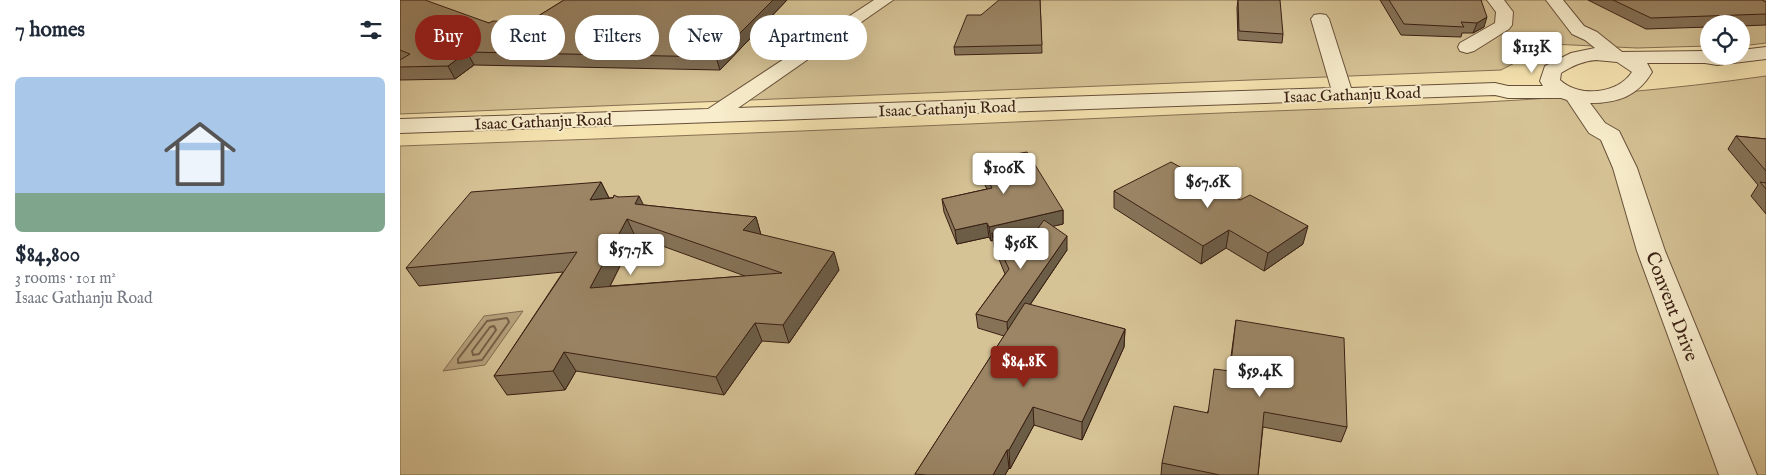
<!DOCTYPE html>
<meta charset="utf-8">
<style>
body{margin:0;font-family:"IM FELL English",serif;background:#f6f6f7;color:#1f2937;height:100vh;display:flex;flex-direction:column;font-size:19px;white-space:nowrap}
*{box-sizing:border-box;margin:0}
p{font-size:16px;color:#747a83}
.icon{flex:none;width:28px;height:28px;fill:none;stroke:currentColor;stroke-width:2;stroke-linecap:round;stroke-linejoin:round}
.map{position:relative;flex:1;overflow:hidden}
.panel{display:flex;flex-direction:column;background:#fff;width:400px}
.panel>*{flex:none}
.hud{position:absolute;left:15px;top:15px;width:475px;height:45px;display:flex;gap:10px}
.fabs{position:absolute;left:1300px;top:15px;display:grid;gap:10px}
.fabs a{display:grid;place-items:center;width:50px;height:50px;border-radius:50%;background:#fff;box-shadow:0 5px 20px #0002;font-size:25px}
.price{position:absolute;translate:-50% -42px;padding:0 11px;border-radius:5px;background:#fff;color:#222;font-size:16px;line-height:32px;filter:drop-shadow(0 1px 2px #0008)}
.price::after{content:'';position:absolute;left:50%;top:30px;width:15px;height:11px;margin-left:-8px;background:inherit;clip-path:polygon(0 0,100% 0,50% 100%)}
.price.current{background:#8f2418;color:#fff}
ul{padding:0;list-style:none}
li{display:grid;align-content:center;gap:10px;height:265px;padding:0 15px}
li+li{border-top:1px solid #e0e1e3}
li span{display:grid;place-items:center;height:155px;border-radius:8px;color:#555}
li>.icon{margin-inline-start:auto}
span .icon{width:90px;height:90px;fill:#fffc;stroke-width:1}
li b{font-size:21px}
h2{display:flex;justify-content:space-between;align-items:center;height:60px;padding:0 15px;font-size:21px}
.tag{padding:0 18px;border-radius:22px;background:#fff;box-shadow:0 5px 20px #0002;font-size:18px;line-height:45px}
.tag.current{background:#8f2418;color:#fff}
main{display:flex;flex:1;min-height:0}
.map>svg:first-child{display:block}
.green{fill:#d5c295;stroke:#877054}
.water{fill:#b5a07b;stroke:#836c51}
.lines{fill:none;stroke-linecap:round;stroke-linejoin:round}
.shore{stroke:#776047;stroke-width:2}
.minor-casing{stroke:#68503a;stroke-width:2}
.minor{fill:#f8edcc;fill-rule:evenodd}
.wall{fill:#857257;stroke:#391f13;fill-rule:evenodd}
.shaded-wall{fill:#6c5d47;stroke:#391f13}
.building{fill:#9b8565;stroke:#391f13;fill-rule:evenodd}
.labels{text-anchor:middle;stroke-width:4;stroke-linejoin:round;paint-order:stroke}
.far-street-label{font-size:16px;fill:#391f13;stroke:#f8edcc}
.street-label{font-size:19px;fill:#391f13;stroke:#f8edcc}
</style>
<main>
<section class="panel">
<h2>7 homes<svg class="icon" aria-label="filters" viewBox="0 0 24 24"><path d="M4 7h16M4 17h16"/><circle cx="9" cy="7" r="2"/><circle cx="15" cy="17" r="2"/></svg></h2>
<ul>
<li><span style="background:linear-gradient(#a9c7e8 75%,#7fa58c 0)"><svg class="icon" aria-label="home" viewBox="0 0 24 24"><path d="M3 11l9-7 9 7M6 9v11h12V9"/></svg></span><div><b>$84,800</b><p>3 rooms · 101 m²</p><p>Isaac Gathanju Road</p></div></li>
</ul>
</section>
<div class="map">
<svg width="1366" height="475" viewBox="0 0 1366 475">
<rect width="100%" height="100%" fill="#f5e3b0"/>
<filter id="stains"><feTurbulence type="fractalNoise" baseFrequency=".004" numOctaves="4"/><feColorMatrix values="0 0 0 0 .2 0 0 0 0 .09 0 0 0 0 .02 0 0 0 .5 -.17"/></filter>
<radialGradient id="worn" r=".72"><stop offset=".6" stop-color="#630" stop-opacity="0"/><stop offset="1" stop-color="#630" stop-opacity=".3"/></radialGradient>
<g class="green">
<path d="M0 0H1366V43L1341 46V24H1309V46L1237 48 1151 44 1101 70 0 114Z"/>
<path d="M1366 76V475H0V146C266 137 531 126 797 114 987 106 1178 103 1366 76Z"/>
</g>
<path class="water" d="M123 311 85 365 43 371 84 316Z"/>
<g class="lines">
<g class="shore">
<path d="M107 318 109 322 82 360 58 363V359L87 321Z"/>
<path d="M94 326 96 330 79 354 73 355 72 351 90 327Z"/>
</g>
<g class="minor-casing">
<g id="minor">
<path d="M474 0H493L338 108 931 88 911 19 914 15 920 14 926 15 929 19 951 88 1095 83 1108 86H1143L1140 81 1145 66 1171 53 1195 48 1185 40 1172 34 1146 0H1163L1184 26 1197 32 1222 52 1305 51 1309 52V56H1341V50L1366 47V59L1317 65 1305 63H1247L1252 72C1238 96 1218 103 1190 103L1205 123 1219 131 1237 168 1265 251 1357 475H1319L1237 251 1213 168 1201 140 1189 133 1167 100 1161 98H1108L1095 95 0 133V119L308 109ZM1196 60 1217 62 1232 72C1218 94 1179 98 1160 80L1161 73C1172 66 1183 61 1196 60Z"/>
<path d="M1087 0H1104L1113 12 1112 25 1109 29 1074 51 1067 53 1060 51 1058 47 1060 43 1095 23 1096 12Z"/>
</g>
</g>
<use href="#minor" class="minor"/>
</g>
<g class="wall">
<path d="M0 0 89 23H127L164 0H387L320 70 74 65 55 79 0 80Z"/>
<path d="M640 0 642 53 555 55 554 47 581 15Z"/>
<path d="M838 0 883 34 882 43 838 40 837 8Z"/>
<path d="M980 0H1081L1084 27 1073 33H1062L1061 37 1001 35Z"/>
<path d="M1188 0H1362L1366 2V25L1341 26V24H1309V27L1246 29Z"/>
<path d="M1336 136 1366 139V214L1351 196 1358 185 1328 149Z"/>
<path d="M578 161 663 210V224L653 226 667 250 630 305 725 329 724 347 682 440 634 425 610 469 609 468 605 475H515V474L604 336 578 328 576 314 605 274 594 247 593 240 591 241 589 237 557 244 544 212 542 199 587 189 579 174ZM637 230 628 242 607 237Z"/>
<path d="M201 182 209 198 218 197 244 205 356 217 361 235 439 270 389 343 362 341 324 395 176 371 165 390 107 395 94 376 163 272 19 286 6 268ZM235 236 345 276 210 286Z"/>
<path d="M714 191 903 244 864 271 826 248 801 264 714 208Z"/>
<path d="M836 320 947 427 941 442 863 427 858 475H761L762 463 807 413 829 371Z"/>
</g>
<g class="shaded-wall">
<path d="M373 0H387L320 70 316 57Z"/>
<path d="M1087 17 1084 27 1073 33 1077 23Z"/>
<path d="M67 52 74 65 55 79 48 66Z"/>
<path d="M201 182 209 198 190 200Z"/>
<path d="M239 196 247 212 235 204Z"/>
<path d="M663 210V224L595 240 592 233 593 240 591 241 589 227Z"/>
<path d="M356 217 361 235 343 230Z"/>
<path d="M227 219 235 236 200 306 190 288Z"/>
<path d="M587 223 589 237 557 244 555 230Z"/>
<path d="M908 226 903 244 864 271 868 253Z"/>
<path d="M829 230 826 248 801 264 803 246Z"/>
<path d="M667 236V250L608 337 607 322Z"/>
<path d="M434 252 439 270 389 343 383 325Z"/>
<path d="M355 323 362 341 324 395 316 377Z"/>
<path d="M725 329 724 347 682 440V422Z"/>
<path d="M164 352 176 371 165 390 153 371Z"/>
<path d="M633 407 634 425 610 469 609 450Z"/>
<path d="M607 450 609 468 605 475H593Z"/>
</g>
<g class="building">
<path d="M0 0H25L89 23 93 21 127 23 164 0H373L316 57 67 52 48 66 0 67V60L10 54 0 50Z"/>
<path d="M599 0H640L642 45 554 47 567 15H581Z"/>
<path d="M838 0H880L883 34 839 31Z"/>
<path d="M989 0H1081L1087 17 1077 23 1061 22 1064 27 1004 24Z"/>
<path d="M1213 0H1362L1366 2V14L1251 18Z"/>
<path d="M1336 136 1366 139V171Z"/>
<path d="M627 152 663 210 589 227 587 223 555 230 542 199 592 188 578 161Z"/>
<path d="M771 162 840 200 850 195 908 226 868 253 829 230 803 246 714 191Z"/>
<path d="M201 182 190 200 213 198 214 195 218 197 239 196 235 204 356 217 343 230 434 252 383 325 355 323 316 377 164 352 153 371 94 376 177 252 6 268 71 192ZM227 219 382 273 190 288Z"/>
<path d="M1360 182 1366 183V189Z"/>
<path d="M644 220 667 236 607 322 576 314 609 269 592 233 628 242Z"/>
<path d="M625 303 725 329 682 422 633 407 609 450H607L593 475H527L515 474Z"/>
<path d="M836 320 944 338 947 427 864 412 858 475H820L762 463 774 406 808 413 814 369 830 371Z"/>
</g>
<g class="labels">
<g class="far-street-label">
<text transform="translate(952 94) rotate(-2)" y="6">Isaac Gathanju Road</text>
<text transform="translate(547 108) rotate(-2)" y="6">Isaac Gathanju Road</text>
<text transform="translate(143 121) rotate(-2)" y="6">Isaac Gathanju Road</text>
</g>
<g class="street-label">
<text transform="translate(1273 306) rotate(69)" y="7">Convent Drive</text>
</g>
</g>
<rect width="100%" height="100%" filter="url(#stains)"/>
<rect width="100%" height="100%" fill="url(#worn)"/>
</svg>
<div class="fabs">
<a><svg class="icon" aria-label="locate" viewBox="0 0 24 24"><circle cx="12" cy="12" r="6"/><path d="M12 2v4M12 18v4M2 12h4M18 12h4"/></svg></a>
</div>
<b class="price" style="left:1132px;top:74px">$113K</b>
<b class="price" style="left:604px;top:195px">$106K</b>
<b class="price" style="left:808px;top:209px">$67.6K</b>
<b class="price" style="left:621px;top:270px">$56K</b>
<b class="price" style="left:231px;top:276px">$57.7K</b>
<b class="price current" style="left:624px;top:388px">$84.8K</b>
<b class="price" style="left:860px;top:398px">$59.4K</b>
<div class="hud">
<a class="tag current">Buy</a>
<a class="tag">Rent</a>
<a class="tag">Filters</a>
<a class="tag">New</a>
<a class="tag">Apartment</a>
</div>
</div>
</main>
